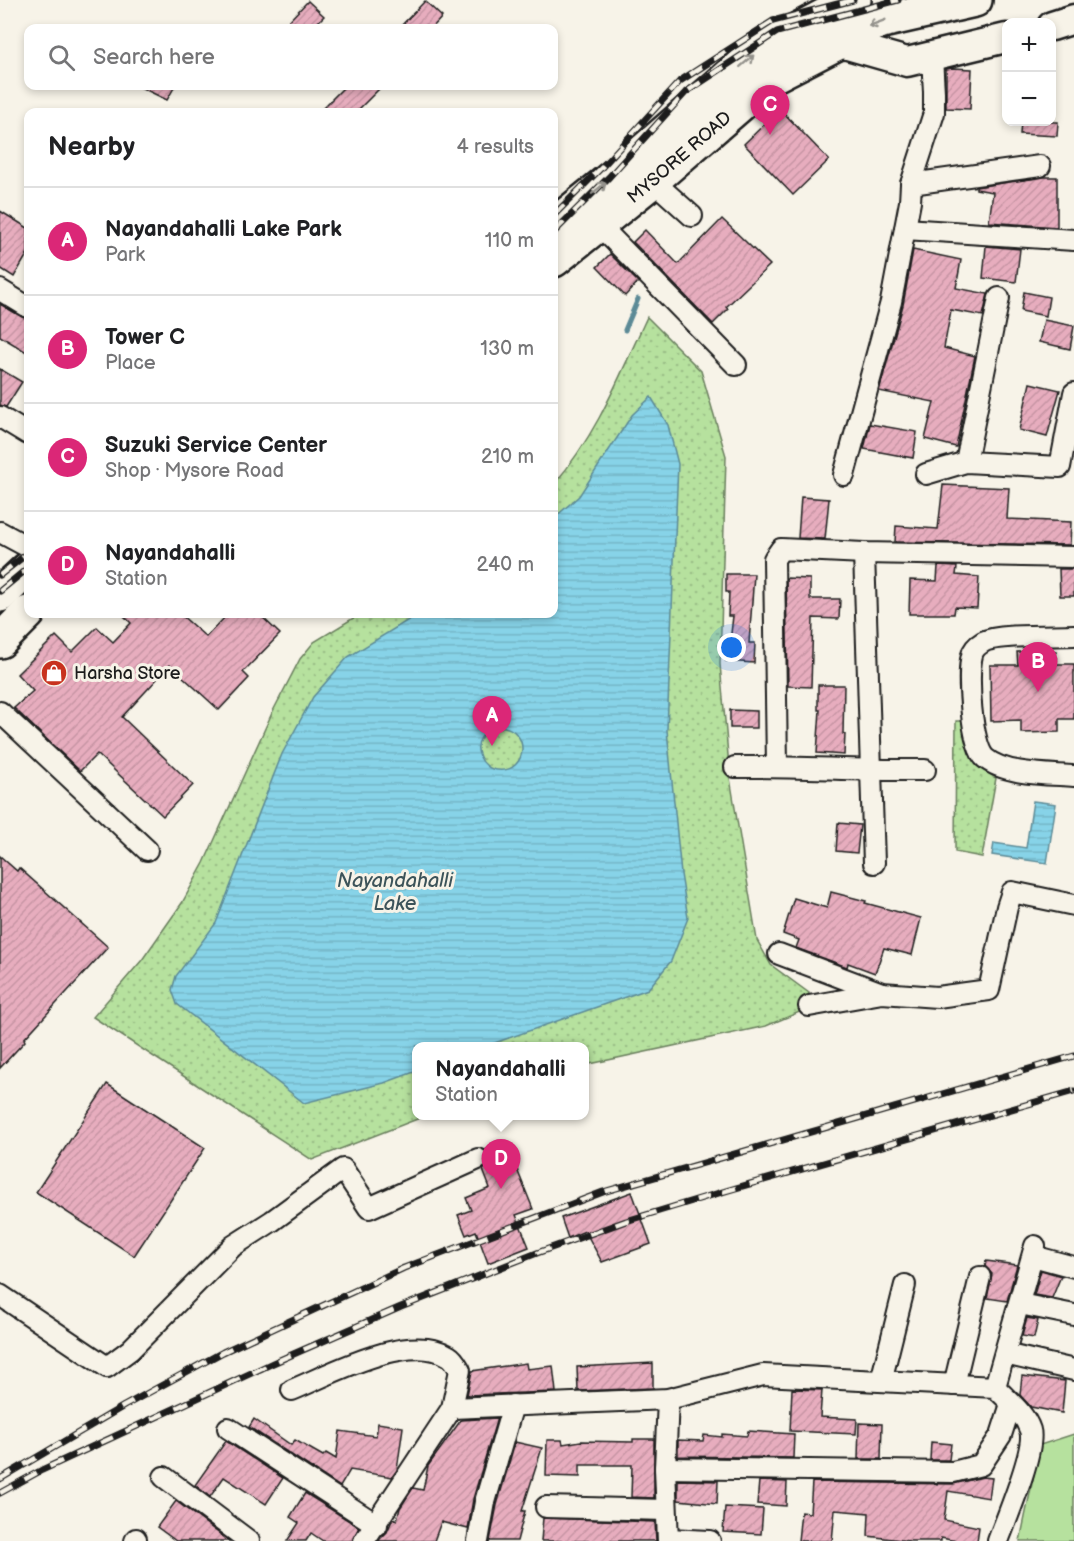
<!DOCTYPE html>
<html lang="en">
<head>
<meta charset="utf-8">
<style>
	body { margin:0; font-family:"Balsamiq Sans",sans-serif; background:#f2f2f2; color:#202124 }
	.controls { position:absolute; right:18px; top:18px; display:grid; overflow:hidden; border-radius:12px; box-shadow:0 3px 9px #0003 }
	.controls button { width:54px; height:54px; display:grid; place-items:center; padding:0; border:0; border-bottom:2px solid #e0e0e0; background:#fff; color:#202124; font:30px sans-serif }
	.you { position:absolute; left:732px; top:648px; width:21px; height:21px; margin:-15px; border:4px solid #fff; border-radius:50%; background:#1a73e8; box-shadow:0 0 0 9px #1a73e833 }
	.badge { display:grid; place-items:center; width:39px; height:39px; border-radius:50%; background:#db2777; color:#fff; font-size:20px; font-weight:700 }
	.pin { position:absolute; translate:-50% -50px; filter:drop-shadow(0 2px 3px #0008) }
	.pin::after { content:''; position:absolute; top:32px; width:21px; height:18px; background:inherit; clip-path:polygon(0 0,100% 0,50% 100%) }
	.popup { position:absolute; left:412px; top:1042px; width:177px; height:78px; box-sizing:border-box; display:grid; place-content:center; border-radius:12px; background:#fff; filter:drop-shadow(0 2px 4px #0005); font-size:20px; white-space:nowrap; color:#757577 }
	.popup b { font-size:22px; color:#202124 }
	.popup::after { content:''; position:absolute; left:50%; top:100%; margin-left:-12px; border:12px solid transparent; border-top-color:#fff }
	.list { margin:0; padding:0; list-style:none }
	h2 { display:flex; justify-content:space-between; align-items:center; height:78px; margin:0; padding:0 24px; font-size:26px }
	h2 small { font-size:20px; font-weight:400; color:#757577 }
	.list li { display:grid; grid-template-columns:39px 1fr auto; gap:18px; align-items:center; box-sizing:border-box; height:108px; padding:0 24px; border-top:2px solid #e0e0e0 }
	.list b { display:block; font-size:22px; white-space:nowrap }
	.list p { margin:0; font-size:20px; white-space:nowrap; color:#757577 }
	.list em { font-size:20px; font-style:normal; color:#757577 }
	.icon { flex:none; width:33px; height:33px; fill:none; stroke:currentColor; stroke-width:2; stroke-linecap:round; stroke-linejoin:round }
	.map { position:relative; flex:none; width:1074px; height:1541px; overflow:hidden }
	.search { position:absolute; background:#fff; box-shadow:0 3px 9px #0003; left:24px; top:24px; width:534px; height:66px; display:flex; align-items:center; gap:15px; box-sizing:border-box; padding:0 21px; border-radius:12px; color:#757577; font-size:22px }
	.panel { position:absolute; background:#fff; box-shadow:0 3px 9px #0003; left:24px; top:108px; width:534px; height:510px; border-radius:12px }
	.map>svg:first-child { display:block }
	.green { fill:#b6e19e; stroke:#697e5d; stroke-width:1.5 }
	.park { fill:url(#park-dots); stroke:#697e5d; stroke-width:1.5 }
	.water { fill:url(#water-rules); stroke:#5c8a96; stroke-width:1.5; fill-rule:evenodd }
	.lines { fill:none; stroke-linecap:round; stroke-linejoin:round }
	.stream { stroke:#5c8a96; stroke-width:5 }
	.building { fill:url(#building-hatch); stroke:#1c1c1c; stroke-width:1.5 }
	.street-casing { stroke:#1c1c1c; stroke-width:24 }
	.secondary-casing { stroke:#1c1c1c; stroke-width:33 }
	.highway-casing { stroke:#1c1c1c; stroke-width:38 }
	.street { stroke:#f7f3e8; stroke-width:20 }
	.secondary { stroke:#f7f3e8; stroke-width:28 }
	.highway { stroke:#f7f3e8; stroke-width:33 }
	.rail-casing { stroke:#1c1c1c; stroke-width:7 }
	.rail { stroke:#f7f3e8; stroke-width:4.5; stroke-dasharray:14; stroke-linecap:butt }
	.oneway { stroke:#94928c }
	.labels { text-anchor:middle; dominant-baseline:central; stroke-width:6; stroke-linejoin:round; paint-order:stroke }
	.street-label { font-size:18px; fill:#1c1c1c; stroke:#f7f3e8 }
	.poi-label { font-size:18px; fill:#1c1c1c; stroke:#f7f3e8; text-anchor:start }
	.water-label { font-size:20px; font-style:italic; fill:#3c5359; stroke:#f7f3e8 }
</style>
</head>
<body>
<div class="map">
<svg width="1074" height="1541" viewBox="0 0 1074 1541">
	<defs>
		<pattern id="park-dots" width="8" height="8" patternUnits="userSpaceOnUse" patternTransform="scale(1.5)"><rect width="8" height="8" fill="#b6e19e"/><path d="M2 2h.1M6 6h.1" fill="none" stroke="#9cc088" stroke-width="1.8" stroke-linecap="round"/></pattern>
		<pattern id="water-rules" width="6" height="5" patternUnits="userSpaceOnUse" patternTransform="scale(1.5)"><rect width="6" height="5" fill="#87d3e8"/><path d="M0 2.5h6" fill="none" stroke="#74b5c6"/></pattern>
		<pattern id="building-hatch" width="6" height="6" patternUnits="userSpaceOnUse" patternTransform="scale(1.5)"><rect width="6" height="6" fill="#e7adbe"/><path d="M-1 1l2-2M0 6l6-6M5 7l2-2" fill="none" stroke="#c694a3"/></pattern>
	</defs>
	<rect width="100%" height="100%" fill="#f7f3e8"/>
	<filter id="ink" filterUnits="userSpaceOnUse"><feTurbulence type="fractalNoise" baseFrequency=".0167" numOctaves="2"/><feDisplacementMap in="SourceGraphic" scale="12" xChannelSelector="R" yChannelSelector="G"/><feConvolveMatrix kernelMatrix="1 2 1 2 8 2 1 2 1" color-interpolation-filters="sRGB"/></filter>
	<g filter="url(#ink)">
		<path class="green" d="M1074 1434V1541H1020L1040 1445Z"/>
		<g class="park">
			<path d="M647 317 701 371 726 456 720 664 730 778 757 940 771 965 809 993 802 1011 766 1026 585 1065V1046H417V1116H425L312 1160 93 1017 142 960 182 903 204 863 272 713 300 659 314 642 360 614H554V484C597 435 620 375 647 317Z"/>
			<path d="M956 721H964L977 766 996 778 982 857 955 852Z"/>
		</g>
		<g class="water">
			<path d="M651 397 668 425 678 464 667 730 681 874 688 918 671 961 648 989 486 1046H417V1071L384 1083 304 1103 177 1004 172 990 176 976 216 923 282 754 313 697 348 657 418 614H554V518L579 496 632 415ZM498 726C532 728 528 773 498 770 490 770 483 764 480 757 473 742 484 730 498 726Z"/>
			<path d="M1033 801 1056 804 1047 863 992 855 994 843 1026 848Z"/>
		</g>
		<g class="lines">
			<path class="stream" d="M625 330 638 299"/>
		</g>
		<g class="building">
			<path d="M308 1 324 16 312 28H282Z"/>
			<path d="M425 1 442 17 432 28H399Z"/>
			<path d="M953 68 972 69 970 109 946 108V69Z"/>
			<path d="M138 86H175L167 100Z"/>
			<path d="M345 86H382L356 112H319Z"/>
			<path d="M780 109 829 160 793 195 744 144Z"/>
			<path d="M1021 122H1058L1057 136 1020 134Z"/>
			<path d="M1044 177H1057V227L989 222 993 192 976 189V187Z"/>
			<path d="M0 211 28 228V253L14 277 0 268Z"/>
			<path d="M722 219 770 265 726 307 728 309 713 324 633 242 645 230 678 264Z"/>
			<path d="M986 246 1020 249 1016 282 983 278Z"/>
			<path d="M913 250 961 260 956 288 988 294 983 316 951 310 944 348 975 356 956 447 925 439 934 402 879 391 903 305Z"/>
			<path d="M610 254 638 282 625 296 597 267Z"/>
			<path d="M1024 292 1049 297 1046 316 1021 311Z"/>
			<path d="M0 304 22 317 28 319V353L0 336Z"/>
			<path d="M1044 320 1074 326 1070 349 1039 342Z"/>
			<path d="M0 369 22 382 6 407 0 405Z"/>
			<path d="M1030 383 1060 390 1047 437 1019 430Z"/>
			<path d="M870 424 917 432 913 458 864 449Z"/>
			<path d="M943 485 1009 488 1007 519 1071 522 1070 545 895 542 896 526 938 529Z"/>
			<path d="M801 497 829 499 825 539 798 538Z"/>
			<path d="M938 566 957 567 956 575 979 577 977 608 955 607 954 614H909L910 580 937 581Z"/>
			<path d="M1059 569H1074V596H1060Z"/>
			<path d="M726 574H754L749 643H755L754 663 726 661 728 641 730 642 733 616H728L729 592H726Z"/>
			<path d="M786 578 810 579V599H840L839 619 813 618 811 687 788 686Z"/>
			<path d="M122 614H180L206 637 228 614H259L280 634 243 672 249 678 219 710 170 665 122 717 193 785 163 816 97 754 80 771 14 708 33 691 17 674 56 636 72 652 97 627 113 642 131 623Z"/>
			<path d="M1056 651V664H1074V719H1059V732L1021 733V720L991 721 990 665H1018L1017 652Z"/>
			<path d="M818 685H844L843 734H845L844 755 817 753 820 710H818Z"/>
			<path d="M730 710 757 711V728H730Z"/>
			<path d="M838 823 860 825 857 853 836 851Z"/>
			<path d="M0 856 17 871 19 868 108 947 24 1039 25 1041 0 1068Z"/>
			<path d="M831 892 866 901 865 903 921 918 912 955 884 948 875 973 848 963 847 967 796 948 799 940 783 934 794 898 827 908Z"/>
			<path d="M107 1084 205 1148 134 1256 36 1192Z"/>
			<path d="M506 1142 533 1209 516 1215 529 1247 488 1263 476 1231 466 1235 458 1215 471 1210 466 1198 490 1188 483 1170 487 1166 490 1161 489 1155 485 1150Z"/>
			<path d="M632 1192 651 1244 602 1262 585 1231 568 1238 561 1218Z"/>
			<path d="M986 1261 1017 1265 1007 1301 987 1298 992 1274 985 1266Z"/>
			<path d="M1041 1270 1061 1276 1052 1298 1034 1295Z"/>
			<path d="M1027 1318 1038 1320 1034 1338 1022 1336Z"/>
			<path d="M526 1363 527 1369 553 1366 556 1392 467 1395 472 1371Z"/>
			<path d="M653 1363V1388L578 1391 577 1367Z"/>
			<path d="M1022 1376 1065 1381 1062 1413 1031 1407 1020 1395Z"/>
			<path d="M792 1389 822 1390 820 1417 857 1419 856 1434 790 1431Z"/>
			<path d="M497 1418 473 1499 468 1529 441 1522 434 1541H378L387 1532 393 1518 397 1520 400 1508 413 1488 423 1490 428 1466 461 1420Z"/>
			<path d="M254 1419 291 1445 295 1440 323 1456 326 1453 336 1459 340 1431 376 1436 378 1423 403 1427 397 1470 392 1477 350 1470 340 1487 249 1427Z"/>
			<path d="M859 1423 882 1424 881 1459H858Z"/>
			<path d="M748 1431 794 1434 793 1458 678 1456V1440L703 1441 704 1435 722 1437V1434L747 1436Z"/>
			<path d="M633 1439H654V1498L631 1497 632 1465H580V1477L546 1476 547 1440H562L563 1444 581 1441 633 1442Z"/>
			<path d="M226 1441 283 1478 266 1504 224 1477 210 1497 195 1485Z"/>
			<path d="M515 1442 542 1448 522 1511H525L517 1541H490L497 1505Z"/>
			<path d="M931 1442 951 1444 949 1460H930Z"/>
			<path d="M983 1477 992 1478 989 1498 948 1491 944 1520 979 1527 977 1541H956L941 1538V1541H909L868 1536 869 1513 835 1510 832 1541H798L801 1512 810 1513 812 1482 953 1484Z"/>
			<path d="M678 1480 718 1481 717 1504 678 1500Z"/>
			<path d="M759 1481 787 1482 786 1506 757 1504Z"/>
			<path d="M305 1493 359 1527 352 1541H323L311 1533 306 1541H287L299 1523 290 1517Z"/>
			<path d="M176 1501 229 1541H176L157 1527Z"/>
			<path d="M725 1507 763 1509 761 1534 723 1532Z"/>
			<path d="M543 1518 655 1522 656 1541H541Z"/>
		</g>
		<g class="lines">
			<defs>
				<g id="street">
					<path d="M653 181 692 216"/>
					<path d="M911 184 1040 166"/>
					<path d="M598 224 736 365"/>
					<path d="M905 229 1074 240"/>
					<path d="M0 290 28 307"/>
					<path d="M0 417 28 434"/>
					<path d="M966 462 999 298"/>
					<path d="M926 474 966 462 1060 467 1074 393"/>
					<path d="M844 475 891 302 910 202 911 184 934 113V92L932 57"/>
					<path d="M0 532 28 547"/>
					<path d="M864 553 874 863"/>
					<path d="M1074 635C1055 636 997 634 983 642 978 645 973 649 972 655 967 674 971 745 985 758 1004 775 1049 774 1074 776"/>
					<path d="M0 712 147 850"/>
					<path d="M777 766 774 559 781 549 864 553 1074 557"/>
					<path d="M735 767C798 766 861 771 925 770"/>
					<path d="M779 954 882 993"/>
					<path d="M809 1006 882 993 937 997 989 990 1007 907 1012 892 1074 905"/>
					<path d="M1033 1256 1074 1267"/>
					<path d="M0 1295 107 1367 130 1350 233 1246 272 1221 343 1169 369 1208 478 1159"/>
					<path d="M1020 1304 1074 1315"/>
					<path d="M1005 1354 1074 1370"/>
					<path d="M881 1381 905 1285"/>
					<path d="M954 1385 980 1277"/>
					<path d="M995 1387 1035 1246"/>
					<path d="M292 1390C331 1374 408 1331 449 1356 454 1359 457 1365 460 1370L452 1408"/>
					<path d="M228 1428 377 1525"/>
					<path d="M665 1468 953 1472 981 1465 1001 1435 1011 1404"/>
					<path d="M164 1477 249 1541"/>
					<path d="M546 1507 666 1510"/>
					<path d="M668 1539 710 1541"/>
					<path d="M135 1541 136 1539"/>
					<path d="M364 1541 452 1408 668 1399 763 1375 995 1387C1008 1401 1024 1412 1030 1430 1036 1449 1006 1520 998 1541"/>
					<path d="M478 1541 485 1502 513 1405"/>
					<path d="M668 1541 665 1468 668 1399"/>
				</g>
				<g id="secondary">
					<path d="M1052 26 1074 19"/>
					<path d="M837 42 907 62 1006 38"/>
				</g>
				<g id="highway">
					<path d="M554 225 629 164 758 51 854 0"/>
					<path id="s1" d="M554 260 645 187 773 76 878 22 975 0"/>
					<path d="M0 595 28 569"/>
					<path d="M0 641 28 613"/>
				</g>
			</defs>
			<use href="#street" class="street-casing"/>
			<use href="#secondary" class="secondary-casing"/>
			<use href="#highway" class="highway-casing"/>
			<use href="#street" class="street"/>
			<use href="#secondary" class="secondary"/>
			<use href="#highway" class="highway"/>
			<defs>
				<g id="rail">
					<path d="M554 215 602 167 680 81 773 21 853 0"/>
					<path d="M554 232 609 177 686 92 777 32 898 0"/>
					<path d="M0 575 28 553"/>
					<path d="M0 591 28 568"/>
					<path d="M0 1479 124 1406 223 1352 404 1268 603 1192 1074 1056"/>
					<path d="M0 1493 42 1470 273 1363 401 1307 537 1253 626 1221 729 1190 1074 1091"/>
				</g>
			</defs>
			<use href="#rail" class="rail-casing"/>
			<use href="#rail" class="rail"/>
		</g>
		<defs><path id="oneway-shaft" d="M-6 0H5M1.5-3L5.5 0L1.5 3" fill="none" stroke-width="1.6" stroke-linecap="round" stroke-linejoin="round" transform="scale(1.5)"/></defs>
		<g class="oneway">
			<use href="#oneway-shaft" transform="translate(877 23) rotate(159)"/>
			<use href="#oneway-shaft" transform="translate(747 61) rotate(-41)"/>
			<use href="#oneway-shaft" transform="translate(599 188) rotate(-39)"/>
		</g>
	</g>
	<defs>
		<symbol id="shop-disc" viewBox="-11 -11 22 22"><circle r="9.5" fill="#c8321e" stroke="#f7f3e8"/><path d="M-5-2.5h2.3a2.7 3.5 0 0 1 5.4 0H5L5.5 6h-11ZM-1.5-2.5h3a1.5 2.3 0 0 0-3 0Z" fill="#fff"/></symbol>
	</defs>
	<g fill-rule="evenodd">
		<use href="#shop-disc" x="39" y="658" width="30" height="30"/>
	</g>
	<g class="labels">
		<g class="street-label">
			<text stroke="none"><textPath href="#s1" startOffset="162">MYSORE ROAD</textPath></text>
		</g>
		<g class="poi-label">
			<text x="74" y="673">Harsha Store</text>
		</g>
		<g class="water-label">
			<text x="395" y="881">Nayandahalli<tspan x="395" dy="23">Lake</tspan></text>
		</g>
	</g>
</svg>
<div class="controls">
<button>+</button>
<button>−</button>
</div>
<div class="you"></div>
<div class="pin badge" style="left:492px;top:746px">A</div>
<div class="pin badge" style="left:1038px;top:692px">B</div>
<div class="pin badge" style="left:770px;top:135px">C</div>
<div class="pin badge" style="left:501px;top:1189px">D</div>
<div class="popup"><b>Nayandahalli</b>Station</div>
<div class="search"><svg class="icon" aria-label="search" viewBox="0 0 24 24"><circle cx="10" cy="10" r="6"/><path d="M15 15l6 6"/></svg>Search here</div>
<section class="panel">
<h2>Nearby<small>4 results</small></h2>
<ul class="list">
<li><span class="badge">A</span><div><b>Nayandahalli Lake Park</b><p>Park</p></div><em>110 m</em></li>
<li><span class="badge">B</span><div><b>Tower C</b><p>Place</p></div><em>130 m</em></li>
<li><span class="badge">C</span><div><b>Suzuki Service Center</b><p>Shop · Mysore Road</p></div><em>210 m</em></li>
<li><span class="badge">D</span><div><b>Nayandahalli</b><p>Station</p></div><em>240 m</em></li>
</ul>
</section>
</div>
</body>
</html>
